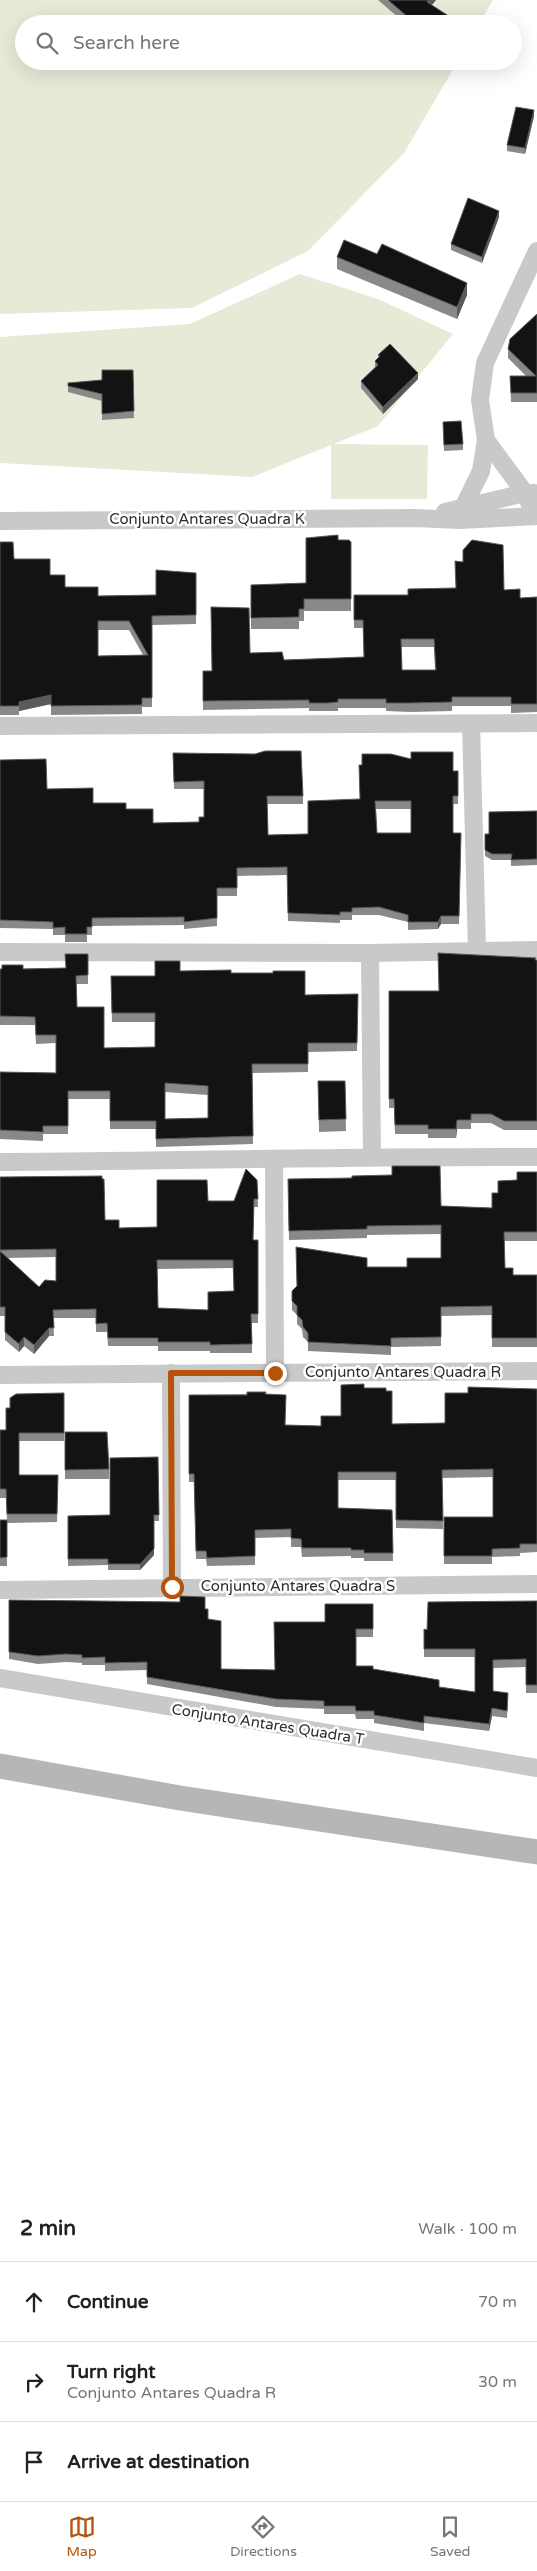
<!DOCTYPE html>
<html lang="en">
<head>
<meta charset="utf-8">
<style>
	body { margin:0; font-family:"Varela Round",sans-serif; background:#f2f2f2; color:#222 }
	.stop { position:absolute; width:15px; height:15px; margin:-11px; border:4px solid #b45309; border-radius:50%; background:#fff }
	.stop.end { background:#b45309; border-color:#fff; box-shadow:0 1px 5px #0008 }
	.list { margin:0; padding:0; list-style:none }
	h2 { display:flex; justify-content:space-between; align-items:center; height:65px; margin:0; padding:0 20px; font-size:21px }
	h2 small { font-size:16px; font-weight:400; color:#767676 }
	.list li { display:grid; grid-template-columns:32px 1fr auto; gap:15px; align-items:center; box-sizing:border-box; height:80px; padding:0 20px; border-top:1px solid #e0e0e0 }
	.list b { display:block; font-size:19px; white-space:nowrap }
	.list p { margin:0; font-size:16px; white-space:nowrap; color:#767676 }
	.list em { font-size:16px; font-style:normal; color:#767676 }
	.icon { flex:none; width:28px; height:28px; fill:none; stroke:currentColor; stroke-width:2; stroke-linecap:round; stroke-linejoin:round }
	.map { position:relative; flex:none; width:537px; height:2196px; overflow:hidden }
	.search { position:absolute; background:#fff; box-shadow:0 5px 20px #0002; left:15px; right:15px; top:15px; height:55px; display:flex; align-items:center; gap:12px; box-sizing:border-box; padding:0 18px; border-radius:28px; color:#767676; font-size:19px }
	.sheet { height:305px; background:#fff }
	nav { display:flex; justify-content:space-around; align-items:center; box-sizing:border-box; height:70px; border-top:1px solid #e0e0e0; background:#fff; font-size:14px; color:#767676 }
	nav a { display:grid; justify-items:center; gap:2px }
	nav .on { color:#b45309 }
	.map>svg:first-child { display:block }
	.green { fill:#e8ead8 }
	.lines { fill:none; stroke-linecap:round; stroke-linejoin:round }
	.street { stroke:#c9c9c9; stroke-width:18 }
	.secondary { stroke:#b6b6b6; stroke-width:25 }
	.wall { fill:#898989; fill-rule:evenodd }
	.shaded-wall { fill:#5a5a5a }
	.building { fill:#131313; stroke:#5a5a5a; fill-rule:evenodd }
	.route { stroke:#b45309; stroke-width:6 }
	.labels { text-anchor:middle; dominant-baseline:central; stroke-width:5; stroke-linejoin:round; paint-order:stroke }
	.street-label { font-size:15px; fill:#2c2c2c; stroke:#fff }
</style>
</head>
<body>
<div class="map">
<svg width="537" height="2196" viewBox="0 0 537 2196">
	<rect width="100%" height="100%" fill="#fff"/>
	<g class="green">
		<path d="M0 0H493L479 24H24V61H458L404 153 308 251 192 308 0 314Z"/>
		<path d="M300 274 378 299 453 334 378 426 334 444 428 445 427 499H331V445L252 477 0 463V337L190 324Z"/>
	</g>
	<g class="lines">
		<g class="street">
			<path d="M445 512 525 493H534"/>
			<path d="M460 514 481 471 486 440"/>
			<path d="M535 516 525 493 486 440 480 400 485 363 537 251"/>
			<path d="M0 521 415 518 459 520 537 516"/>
			<path d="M471 724 477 950"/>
			<path d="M0 726 537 723"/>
			<path d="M0 952 370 953 537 950"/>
			<path d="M370 953 372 1156"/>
			<path d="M274 1160 275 1373"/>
			<path d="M0 1162C179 1161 358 1156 537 1157"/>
			<path d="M171 1373 172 1587"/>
			<path d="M0 1375 537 1371"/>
			<path d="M0 1590 537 1584"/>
			<path d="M0 1678 537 1768"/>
		</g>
		<path class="secondary" d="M0 1766 180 1798 537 1852"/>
	</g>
	<g class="wall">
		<path d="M378 0H436L431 5 461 24H406Z"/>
		<path d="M439 61H457L452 69Z"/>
		<path d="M534 116 525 154 507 151V145Z"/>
		<path d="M499 217 482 263 451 250V244Z"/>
		<path d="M377 254 467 295 457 319 337 269V257Z"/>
		<path d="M537 314V402H511L510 376H526L508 358V349Z"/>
		<path d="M378 355 418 379 383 414 361 388V381L375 367V361L378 358Z"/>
		<path d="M133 370 134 418 102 420V401L68 392V383L102 380Z"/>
		<path d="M443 422 463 444V450L444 451Z"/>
		<path d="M338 540 351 542V611H304V621H299V629H251V585L306 583Z"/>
		<path d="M0 542 14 559 50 575 65 587 98 596 156 595 196 573V624L152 625V707H142V714L51 715V704L19 711V715H0ZM98 630H129L143 655 98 656Z"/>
		<path d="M504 590 520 598 537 597V712L511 713V706H452V711L410 712 386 711V708H338V711H309V708L203 710V671H212L250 653 284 660 364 657 363 628H354V595H408ZM401 647H434L435 670H402Z"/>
		<path d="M173 753 303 796V804H267L268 835 308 834 360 799 453 771H458V804H453V833H461L459 924H441L438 929 408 930V922L379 915H352V920H340V923L288 921 287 875 237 876V896H217V926L184 929V925L92 926V935H87V942H65V935H53V929L0 928V760L47 789 93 803 126 809 153 823 199 822 204 817V789H174ZM376 809H411V833H377Z"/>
		<path d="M537 811V865L511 866V860H492L485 856V834H489Z"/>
		<path d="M88 954V984H76L77 1007 104 1048 155 1047V1022H112L111 976H155L180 971 231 973 305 995 358 994 357 1051 308 1052V1072L252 1073 253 1144 156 1147V1129H110V1099H68V1134H43V1141L0 1139V1072L56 1073V1043L36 1044 35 1025H0V969L65 968ZM165 1092 208 1095V1118L165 1119Z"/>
		<path d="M535 960H537V1130H504L491 1123H471V1129H457L456 1138H428V1134H395L394 1108H389V991H439Z"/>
		<path d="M318 1081H345L346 1131 319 1132Z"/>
		<path d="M537 1172V1241H504L505 1268 513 1275H537V1347H492V1315L441 1316V1346L391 1347V1355L308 1351V1342L303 1337 302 1329 297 1324V1315L292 1310V1291L367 1267H407L441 1258V1234L367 1235V1238L289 1240 288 1179 441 1206 492 1208 498 1193 517 1180Z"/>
		<path d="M0 1177 105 1220 119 1228 157 1227 208 1201H234L257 1180 258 1207H254L253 1240H258V1323H252V1353H210V1351H158V1346H108L107 1332H96V1318H53L54 1336H49L34 1354 24 1346 19 1352 5 1340V1316H0ZM56 1257V1281L39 1287 8 1258ZM233 1268 234 1291 208 1310 158 1308 157 1269Z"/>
		<path d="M364 1388 386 1391 392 1424 445 1423 468 1393 537 1389V1552L520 1553V1556L492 1557V1564H444V1517H493V1477L442 1478 443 1529 396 1528V1480H338V1508L392 1510 393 1561H364V1558H351V1556L302 1557 301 1547H291V1537L255 1538V1565L207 1566 206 1559H196L194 1482H189V1395L265 1394 285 1425 321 1426 341 1416Z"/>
		<path d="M64 1393V1441H19V1475H58L57 1522 7 1523V1566H0V1520H7L6 1498H0V1430H6L10 1408Z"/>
		<path d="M65 1432 109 1469V1479H65Z"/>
		<path d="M158 1457 159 1521H154V1555L140 1570H108V1565L68 1566V1516L110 1515Z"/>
		<path d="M9 1600 205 1609 208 1619 221 1669 275 1670 325 1622 373 1604V1637H356V1666L373 1669 439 1687 475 1692V1657H424V1629L427 1630 537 1601V1693H526V1667L493 1668V1691L508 1701 507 1718 492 1716 489 1731 424 1723V1731L374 1723V1719H356L355 1714H324V1709L276 1707 147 1684V1670L105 1671V1665H82V1663L66 1662 38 1664 9 1659Z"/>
	</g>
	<g class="shaded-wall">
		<path d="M429 0H436L427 11V2Z"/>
		<path d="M452 61H457L452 69Z"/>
		<path d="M534 110V116L525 154V148Z"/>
		<path d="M499 211V217L482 263V257Z"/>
		<path d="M467 283V295L457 319V307Z"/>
		<path d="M418 373V379L383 414V407Z"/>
		<path d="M51 695V704L19 711V702Z"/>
		<path d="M441 916V924L438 929V922Z"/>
		<path d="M457 1120V1129L456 1138V1129Z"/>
		<path d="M49 1328V1336L34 1354V1345Z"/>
		<path d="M24 1337V1346L19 1352V1344Z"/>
		<path d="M154 1515V1555L140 1570V1564Z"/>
		<path d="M492 1708V1716L489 1731V1724Z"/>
	</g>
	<g class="building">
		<path d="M388 0H429L427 2 461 24H416Z"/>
		<path d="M516 107 534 110 525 148 507 145Z"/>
		<path d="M468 198 499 211 482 257 451 244Z"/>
		<path d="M344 240 377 254 382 244 467 283 457 307 337 257Z"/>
		<path d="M537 314V393H511L510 376H536L508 349 510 339Z"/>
		<path d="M390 344 418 373 383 407 361 381 378 365 375 361 380 356 378 355Z"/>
		<path d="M102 370H133L134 411 102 414V394L68 386V383L102 380Z"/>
		<path d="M461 421 463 444 444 445 443 422Z"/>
		<path d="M338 535V540H349L351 542V599H304V609H299V617L251 618V585L306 583V538Z"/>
		<path d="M472 540 503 545 504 590 520 589V598L537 597V704H511V697H452V702L410 703H386V699H338V702L328 703H309V700L203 701V671H212L211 607 249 608 250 653 282 652 284 660 364 657 363 620H354V595H408V589L456 588 455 561 463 562V550ZM401 639H434L436 670H402Z"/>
		<path d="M0 542H13L14 559H50V575H65V587H98V596L156 595V570L196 573V615L152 616V698H142V705L51 706V695L19 702V706H0ZM98 621H129L148 655 98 656Z"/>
		<path d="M265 751H301L303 796H267L268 835 308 834V801L360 799 359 765H362V754H391L411 759V752H453V771H458V796H453V833H461L459 916H441L438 922H408V915L379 907 352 908V912H340V915L288 913 287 867 237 868V888H217V918L184 922V917L92 918V927H87V934H65V927L53 928V922L0 920V760L46 759 47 789 93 788V803H126V809H153V823L199 822V817H204V781L174 782 173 753 255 754ZM375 801H411V833H377Z"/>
		<path d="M537 811V859L511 860 512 854H492L485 850V834H489V812Z"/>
		<path d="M438 953 536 958 535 960H537V1121H504L491 1114H471V1120H457L456 1129H428V1125H395L394 1099H389V991H439Z"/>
		<path d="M65 954H88V975L76 976 77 1007H104V1048L155 1047V1013H112L111 976H155V961H180V971L231 970V973H273V971H305V995L358 994 357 1043H308V1064H252L253 1136 156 1139V1121H110V1091H68V1126H43V1132L0 1130V1072L56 1073V1035H36L35 1017 0 1016V969H2V965H23V969L66 968ZM165 1083 208 1086V1118L165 1119Z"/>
		<path d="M318 1081H345L346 1119 319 1120Z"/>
		<path d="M392 1166H440L441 1206 492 1208V1193H498V1181L517 1180V1172H537V1232H504L505 1268H513V1275H537V1338H492V1306L441 1307V1337L391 1338V1346L308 1342V1333L303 1327 302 1320 297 1315V1306L292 1301V1291L297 1286 296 1247 367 1258V1267H407V1258H441V1225L367 1226V1229L289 1231 288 1179 352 1178V1176L392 1175Z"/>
		<path d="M246 1169 257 1180 258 1199H254L253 1240H258V1314H251L252 1344 210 1345V1342H158V1338H108L107 1323 96 1324V1309L53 1310 54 1328H49L34 1345 24 1337 19 1344 5 1332V1307H0V1251L39 1287 45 1280 56 1281V1249L0 1250V1177L102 1176V1179H104L105 1220H119V1228L157 1227V1180H207L208 1201H234ZM157 1260H233L234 1291 208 1292V1310L158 1308Z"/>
		<path d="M364 1384V1388H386V1391H392V1424L445 1423V1393H468V1387L537 1389V1544H520V1548L492 1549V1556H444V1517H493V1469L442 1470 443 1521 396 1520V1472H338V1508L392 1510 393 1553H364V1550H351V1548H302L301 1539 291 1538V1529L255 1530V1556L207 1558 206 1551H196L194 1474H189V1395H247V1392H266L265 1394 286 1395 285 1425 321 1426V1416H341V1385Z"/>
		<path d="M64 1393V1433H19V1475H58L57 1514H7L6 1489H0V1430H6V1408H10V1398L16 1394Z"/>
		<path d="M65 1432H107L109 1469 65 1470Z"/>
		<path d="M158 1457 159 1515H154V1549L140 1564H108V1559H68V1516L110 1515V1458Z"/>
		<path d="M0 1520H7V1557L0 1558Z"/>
		<path d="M180 1596 205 1597V1609H208V1619L221 1621V1669L275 1670 274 1622H325V1604H373V1629H356V1666H373V1669L439 1680V1687L475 1692V1649H424V1629L427 1630 428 1602 537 1601V1685H526V1659L493 1660V1691L508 1693 507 1711 492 1708 489 1724 424 1716V1723L374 1715V1711H356L355 1706H324V1701L276 1699 147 1677V1662L105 1663V1657L82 1658V1655L66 1654 38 1656 9 1652V1600L180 1602Z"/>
	</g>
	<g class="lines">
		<path class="route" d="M172 1587 171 1373H275"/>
	</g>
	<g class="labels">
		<g class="street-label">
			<text x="207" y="519">Conjunto Antares Quadra K</text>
			<text x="403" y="1372">Conjunto Antares Quadra R</text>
			<text x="298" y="1586">Conjunto Antares Quadra S</text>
			<text transform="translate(268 1724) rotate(9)">Conjunto Antares Quadra T</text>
		</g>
	</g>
</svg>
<div class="stop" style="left:172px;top:1587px"></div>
<div class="stop end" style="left:275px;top:1373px"></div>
<div class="search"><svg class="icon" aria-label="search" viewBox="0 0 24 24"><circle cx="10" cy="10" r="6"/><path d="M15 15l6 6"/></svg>Search here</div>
</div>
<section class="sheet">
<h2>2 min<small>Walk · 100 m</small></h2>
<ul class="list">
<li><svg class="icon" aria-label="ahead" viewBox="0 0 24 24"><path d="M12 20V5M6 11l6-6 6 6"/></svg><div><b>Continue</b></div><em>70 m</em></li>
<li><svg class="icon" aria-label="right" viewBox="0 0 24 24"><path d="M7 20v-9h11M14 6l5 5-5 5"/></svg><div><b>Turn right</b><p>Conjunto Antares Quadra R</p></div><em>30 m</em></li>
<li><svg class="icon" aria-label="arrive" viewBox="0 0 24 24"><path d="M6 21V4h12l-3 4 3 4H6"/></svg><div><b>Arrive at destination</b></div></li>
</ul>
</section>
<nav>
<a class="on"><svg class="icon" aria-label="map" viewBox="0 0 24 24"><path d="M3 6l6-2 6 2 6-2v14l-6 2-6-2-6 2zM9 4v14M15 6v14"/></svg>Map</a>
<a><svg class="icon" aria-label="directions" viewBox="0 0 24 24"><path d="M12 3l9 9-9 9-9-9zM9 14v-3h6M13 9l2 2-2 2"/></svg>Directions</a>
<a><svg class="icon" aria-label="saved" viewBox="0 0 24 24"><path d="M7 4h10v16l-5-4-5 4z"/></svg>Saved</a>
</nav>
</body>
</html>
